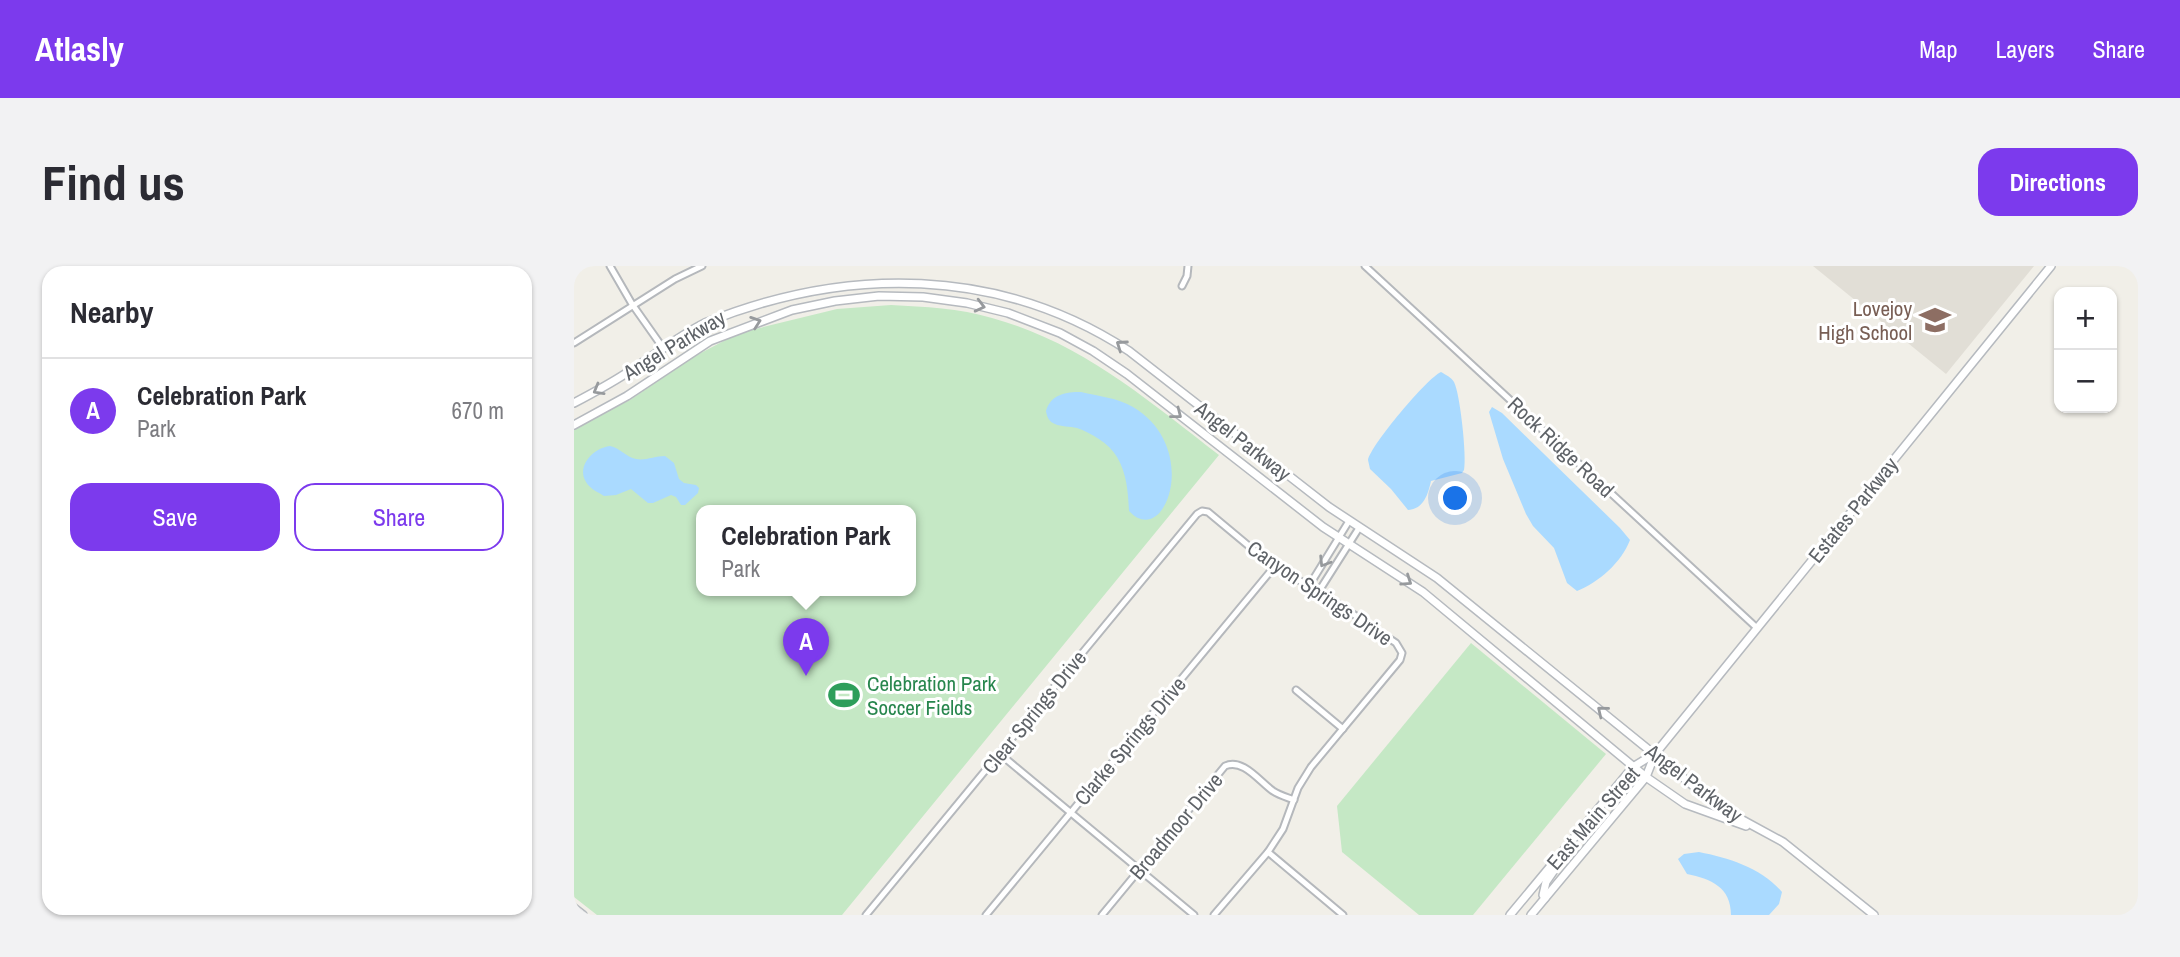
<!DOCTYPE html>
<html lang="en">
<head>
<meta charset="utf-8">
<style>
	body { margin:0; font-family:"Archivo Narrow",sans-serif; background:#f2f2f3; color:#2b2b33 }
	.controls { position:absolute; right:21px; top:21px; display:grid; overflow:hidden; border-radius:14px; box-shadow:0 2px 5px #0004 }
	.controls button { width:63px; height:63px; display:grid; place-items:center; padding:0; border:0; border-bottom:2px solid #e1e1e2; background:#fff; color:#2b2b33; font:35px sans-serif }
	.you { position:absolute; left:882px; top:233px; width:24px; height:24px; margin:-18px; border:5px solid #fff; border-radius:50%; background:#1a73e8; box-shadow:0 0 0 10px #1a73e833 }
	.badge { display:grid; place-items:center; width:46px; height:46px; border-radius:50%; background:#7c3aed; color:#fff; font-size:23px; font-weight:700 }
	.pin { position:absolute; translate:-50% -58px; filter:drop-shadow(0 2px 4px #0008) }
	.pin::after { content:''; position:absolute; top:37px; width:24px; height:21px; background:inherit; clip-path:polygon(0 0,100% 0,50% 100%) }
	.popup { position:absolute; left:122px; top:239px; width:220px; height:91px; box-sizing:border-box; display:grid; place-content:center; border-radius:14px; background:#fff; filter:drop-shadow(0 2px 5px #0005); font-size:23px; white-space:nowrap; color:#7c7c81 }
	.popup b { font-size:26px; color:#2b2b33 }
	.popup::after { content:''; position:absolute; left:50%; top:100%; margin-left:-14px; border:14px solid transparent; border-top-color:#fff }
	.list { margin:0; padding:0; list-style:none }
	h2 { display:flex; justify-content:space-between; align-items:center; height:91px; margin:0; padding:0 28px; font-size:30px }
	h2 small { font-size:23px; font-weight:400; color:#7c7c81 }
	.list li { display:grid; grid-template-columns:46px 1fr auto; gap:21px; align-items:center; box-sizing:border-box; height:105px; padding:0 28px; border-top:2px solid #e1e1e2 }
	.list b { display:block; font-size:26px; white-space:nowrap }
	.list p { margin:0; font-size:23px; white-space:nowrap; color:#7c7c81 }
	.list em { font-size:23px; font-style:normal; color:#7c7c81 }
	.actions { display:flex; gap:14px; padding:21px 28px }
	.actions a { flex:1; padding:16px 0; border:2px solid #7c3aed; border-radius:21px; text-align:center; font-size:24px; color:#7c3aed }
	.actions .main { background:#7c3aed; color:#fff }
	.map { position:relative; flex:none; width:1564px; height:649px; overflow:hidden; border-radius:21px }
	header { display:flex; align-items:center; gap:42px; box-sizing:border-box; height:98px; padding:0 35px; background:#7c3aed; color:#fff }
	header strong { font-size:33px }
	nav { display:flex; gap:38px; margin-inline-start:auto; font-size:24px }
	.intro { display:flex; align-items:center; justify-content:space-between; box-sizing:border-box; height:168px; padding:0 42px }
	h1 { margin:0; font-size:49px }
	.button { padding:18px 32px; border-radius:21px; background:#7c3aed; color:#fff; font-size:24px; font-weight:700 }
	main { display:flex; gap:42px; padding:0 42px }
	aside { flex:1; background:#fff; border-radius:21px; box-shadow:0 2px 5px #0004 }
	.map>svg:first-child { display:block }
	.education { fill:#e1ded6 }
	.green { fill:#c5e8c5; fill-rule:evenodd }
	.water { fill:#aadaff }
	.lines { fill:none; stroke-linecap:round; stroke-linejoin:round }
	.street-casing { stroke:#b5b8bc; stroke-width:9 }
	.secondary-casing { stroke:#b6babf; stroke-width:10 }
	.street { stroke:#fff; stroke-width:5 }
	.secondary { stroke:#fff; stroke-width:7 }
	.oneway { stroke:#979a9d }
	.labels { text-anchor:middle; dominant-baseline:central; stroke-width:6; stroke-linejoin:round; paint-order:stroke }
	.education-label { font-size:21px; fill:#785e54; stroke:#fff; text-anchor:end }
	.street-label { font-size:21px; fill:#5f6368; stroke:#fff }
	.leisure-label { font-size:21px; fill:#27864d; stroke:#fff; text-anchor:start }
</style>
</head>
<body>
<header>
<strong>Atlasly</strong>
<nav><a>Map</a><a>Layers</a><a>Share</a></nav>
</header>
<div class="intro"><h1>Find us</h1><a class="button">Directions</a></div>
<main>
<aside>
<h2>Nearby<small></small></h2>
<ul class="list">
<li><span class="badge">A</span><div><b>Celebration Park</b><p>Park</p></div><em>670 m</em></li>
</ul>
<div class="actions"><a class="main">Save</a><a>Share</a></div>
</aside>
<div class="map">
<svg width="1564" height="649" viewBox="0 0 1564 649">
	<rect width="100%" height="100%" fill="#f1efe8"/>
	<path class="education" d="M1239 0H1460L1372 108Z"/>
	<g class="green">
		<path d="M317 39C351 41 385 42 418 52 508 77 572 133 645 189L268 649H23L0 631V162L56 134 121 90 165 67 263 43ZM127 244H337V324H127Z"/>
		<path d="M897 377 1032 488 899 649H845L768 586 763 540Z"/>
	</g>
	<g class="water">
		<path d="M867 106C872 109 877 111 880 116 886 127 893 191 890 204L888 207 857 215C854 228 850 243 834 244L817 223 796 203 794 194C797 179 853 112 867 106Z"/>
		<path d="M507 126C524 130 544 132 559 141 628 182 591 284 555 245 554 226 553 208 543 191 535 177 517 167 503 162 496 160 487 161 481 158 475 156 473 151 472 145 477 128 492 126 507 126Z"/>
		<path d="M918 141 928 147 1046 262 1056 274C1047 297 1025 316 1003 325L993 317 980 282 959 260 952 248 929 193 915 146Z"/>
		<path d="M36 180C46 182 52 191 62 193 71 195 81 190 91 190L100 197 105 213 110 217 122 219 125 222 124 227 111 239H107L102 231 97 229 79 237H74L57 223 42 229 30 230C24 226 16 223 12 216 2 199 20 182 36 180Z"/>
		<path d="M1125 586C1155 592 1188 602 1208 626L1205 638 1195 649H1157C1157 621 1137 613 1113 608L1104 593 1110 588Z"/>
	</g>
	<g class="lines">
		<defs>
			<g id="street">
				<path d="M36 0 58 38 89 82"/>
				<path d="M791 0 1183 362"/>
				<path d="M608 20 613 10 614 0"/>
				<path d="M0 77 101 13 128 0"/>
				<path d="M735 320 775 255"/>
				<path d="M745 325 785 262"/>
				<path d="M722 424 769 463"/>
				<path d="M426 488 620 649"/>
				<path d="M694 586 769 649"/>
				<path d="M292 649 623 248 628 245 634 246 700 301 745 325 822 377 828 387 826 394 737 501 724 522 709 563 694 586 640 649"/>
				<path d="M412 649 700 301"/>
				<path d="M528 649 651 500C669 492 685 515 699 525 705 529 712 531 720 534"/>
			</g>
			<g id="secondary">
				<path d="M0 137C17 128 34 119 51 108 78 91 103 71 131 57 272 0 425 0 555 85L755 241 863 312 1133 531 1152 545 1209 576 1300 649"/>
				<path d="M0 159 53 130 136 75 218 44 261 35 305 30 349 31 393 37 434 47 486 67 519 85 553 108 749 261 849 326 1072 511 1111 538 1172 560"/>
				<path d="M971 632 969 629 972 616 990 590"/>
				<path d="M0 642 9 649"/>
				<path d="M936 649 1059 501 1080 488"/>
				<path d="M957 649 1072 511 1081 488 1477 0"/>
			</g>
		</defs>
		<use href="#street" class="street-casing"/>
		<use href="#secondary" class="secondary-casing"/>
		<use href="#street" class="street"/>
		<use href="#secondary" class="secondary"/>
	</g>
	<defs><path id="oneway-chevron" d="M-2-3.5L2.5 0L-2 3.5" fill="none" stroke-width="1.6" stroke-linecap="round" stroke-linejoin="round" transform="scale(1.75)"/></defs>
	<g class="oneway">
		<use href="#oneway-chevron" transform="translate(406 40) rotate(14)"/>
		<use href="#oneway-chevron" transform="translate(182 56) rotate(-19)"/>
		<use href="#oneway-chevron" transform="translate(547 79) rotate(-145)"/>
		<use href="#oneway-chevron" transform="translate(24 124) rotate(150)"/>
		<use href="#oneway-chevron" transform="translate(603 148) rotate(38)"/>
		<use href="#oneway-chevron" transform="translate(750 296) rotate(122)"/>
		<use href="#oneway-chevron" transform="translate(833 315) rotate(34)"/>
		<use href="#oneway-chevron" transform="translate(1028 445) rotate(-141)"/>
	</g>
	<defs>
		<symbol id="school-bare" viewBox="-9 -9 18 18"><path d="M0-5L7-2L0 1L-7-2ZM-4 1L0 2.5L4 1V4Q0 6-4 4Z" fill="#8d6e63" stroke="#fff" stroke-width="2.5" paint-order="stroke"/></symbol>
		<symbol id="stadium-bare" viewBox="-9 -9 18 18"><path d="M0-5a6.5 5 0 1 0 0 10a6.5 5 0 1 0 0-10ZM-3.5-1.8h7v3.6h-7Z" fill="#2e9e5b" stroke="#fff" stroke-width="2.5" paint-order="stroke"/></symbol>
	</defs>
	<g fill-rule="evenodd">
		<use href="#school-bare" x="1339" y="32" width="44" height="44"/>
		<use href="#stadium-bare" x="248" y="407" width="44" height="44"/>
	</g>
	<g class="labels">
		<g class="education-label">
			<text x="1338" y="42">Lovejoy<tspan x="1338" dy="24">High School</tspan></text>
		</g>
		<g class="street-label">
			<text transform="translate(100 79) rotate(-31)">Angel Parkway</text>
			<text transform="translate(669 175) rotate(38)">Angel Parkway</text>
			<text transform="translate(987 181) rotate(43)">Rock Ridge Road</text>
			<text transform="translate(1279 244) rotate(-51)">Estates Parkway</text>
			<text transform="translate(746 327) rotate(34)">Canyon Springs Drive</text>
			<text transform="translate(460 446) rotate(-51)">Clear Springs Drive</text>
			<text transform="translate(556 475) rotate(-50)">Clarke Springs Drive</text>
			<text transform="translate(1120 517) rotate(37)">Angel Parkway</text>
			<text transform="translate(1019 552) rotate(-49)">East Main Street</text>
			<text transform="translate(602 560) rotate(-50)">Broadmoor Drive</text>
		</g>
		<g class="leisure-label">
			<text x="293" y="417">Celebration Park<tspan x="293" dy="24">Soccer Fields</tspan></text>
		</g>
	</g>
</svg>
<div class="controls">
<button>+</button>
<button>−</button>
</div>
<div class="you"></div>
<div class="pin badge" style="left:232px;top:410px">A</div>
<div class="popup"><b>Celebration Park</b>Park</div>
</div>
</main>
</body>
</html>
